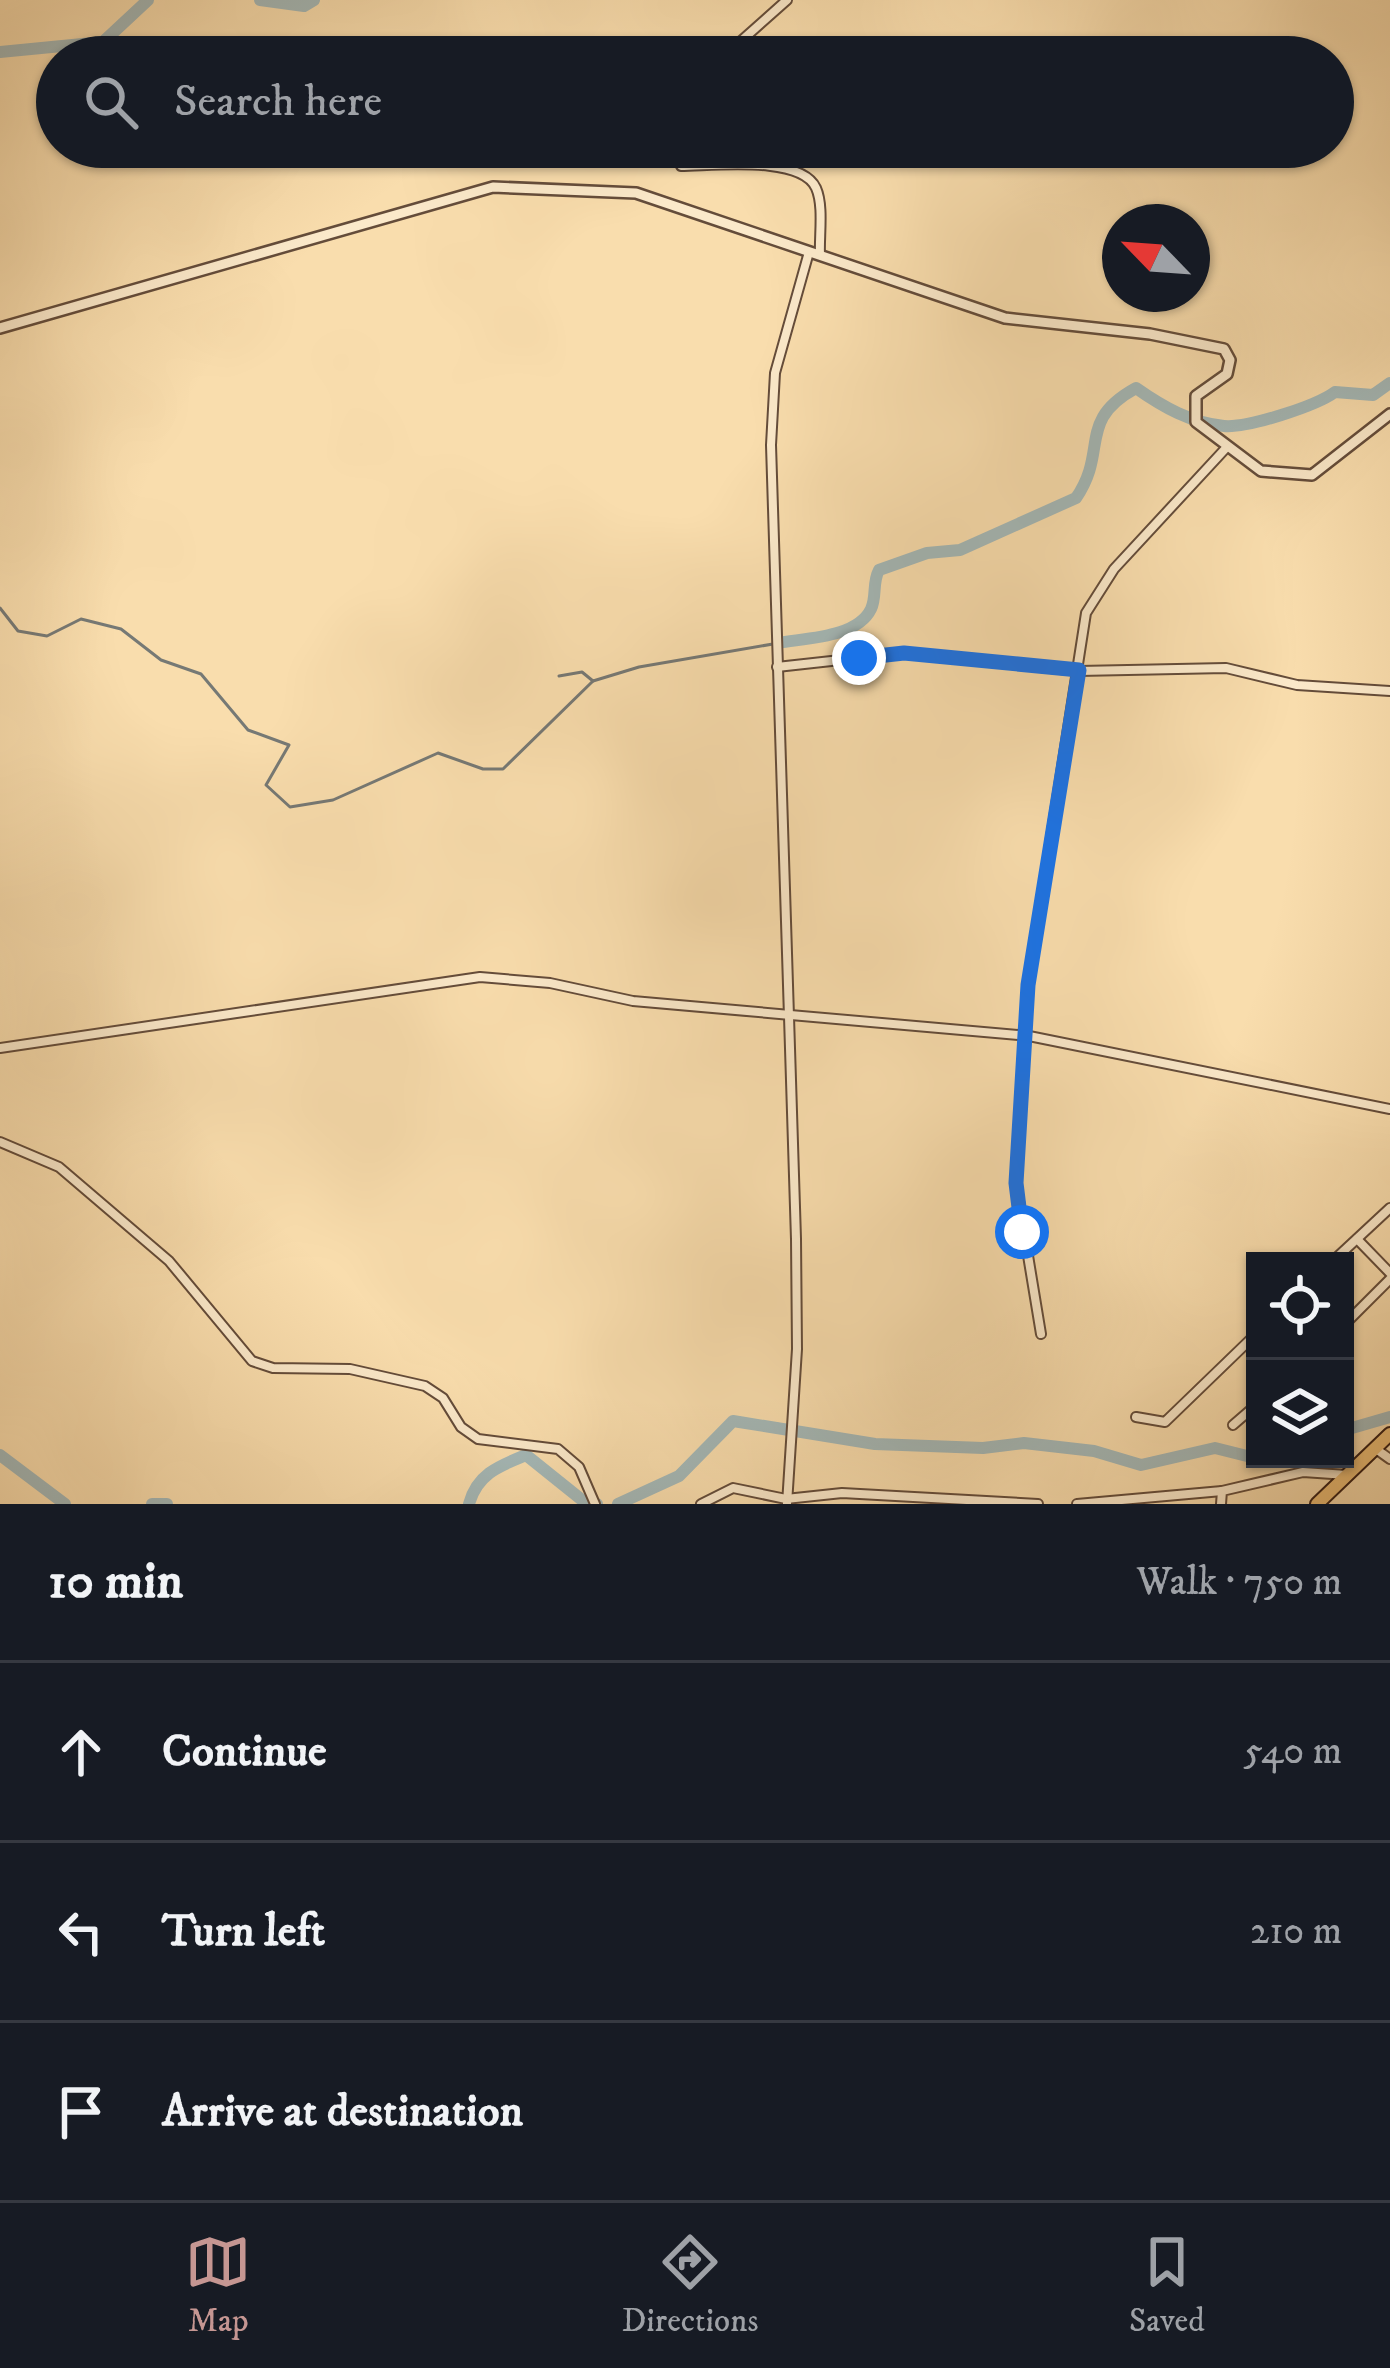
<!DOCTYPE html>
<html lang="en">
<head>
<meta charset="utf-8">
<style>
	body { margin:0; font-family:"IM FELL DW Pica",serif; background:#20242c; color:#f1f3f6 }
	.controls { position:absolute; right:36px; bottom:36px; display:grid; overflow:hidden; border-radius:0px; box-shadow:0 3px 9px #0004 }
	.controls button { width:108px; height:108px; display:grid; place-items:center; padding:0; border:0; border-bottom:3px solid #363941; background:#171b24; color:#f1f3f6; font:60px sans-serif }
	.compass { position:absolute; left:1102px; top:204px; width:108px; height:108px; border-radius:50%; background:#171b24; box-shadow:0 3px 9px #0004; rotate:295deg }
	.stop { position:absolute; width:36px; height:36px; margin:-27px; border:9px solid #1a73e8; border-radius:50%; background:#fff }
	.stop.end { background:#1a73e8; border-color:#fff; box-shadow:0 3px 12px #0008 }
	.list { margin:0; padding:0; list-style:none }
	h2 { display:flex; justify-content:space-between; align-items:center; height:156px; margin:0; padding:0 48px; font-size:51px }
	h2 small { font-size:39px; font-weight:400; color:#9ea1a6 }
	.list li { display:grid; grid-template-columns:78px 1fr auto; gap:36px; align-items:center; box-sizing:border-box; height:180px; padding:0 48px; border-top:3px solid #363941 }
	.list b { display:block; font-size:45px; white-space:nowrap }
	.list em { font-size:39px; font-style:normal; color:#9ea1a6 }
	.icon { flex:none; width:66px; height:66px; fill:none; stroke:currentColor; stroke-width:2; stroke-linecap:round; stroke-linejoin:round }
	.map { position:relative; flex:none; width:1390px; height:1504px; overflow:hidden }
	.search { position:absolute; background:#171b24; box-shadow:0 3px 9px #0004; left:36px; right:36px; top:36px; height:132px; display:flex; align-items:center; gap:30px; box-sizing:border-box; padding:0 42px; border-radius:66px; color:#9ea1a6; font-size:45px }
	.sheet { height:696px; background:#171b24 }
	nav { display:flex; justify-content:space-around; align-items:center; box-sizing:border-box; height:168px; border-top:3px solid #363941; background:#171b24; font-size:33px; color:#9ea1a6 }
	nav a { display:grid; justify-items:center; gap:6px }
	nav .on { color:#c59692 }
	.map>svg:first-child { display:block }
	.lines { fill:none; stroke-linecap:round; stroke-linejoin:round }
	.stream { stroke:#767975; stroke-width:3 }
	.river { stroke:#a4b8b7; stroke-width:12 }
	.minor-casing { stroke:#644c3a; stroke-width:12 }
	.tertiary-casing { stroke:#644c3a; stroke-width:14 }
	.primary-casing { stroke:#321b13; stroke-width:16 }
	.minor { stroke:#fbe9ca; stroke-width:8 }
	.tertiary { stroke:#fbe9ca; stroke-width:9 }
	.primary { stroke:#ecbe76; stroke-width:12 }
	.route { stroke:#1a73e8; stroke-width:15 }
</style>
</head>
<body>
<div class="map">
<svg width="1390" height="1504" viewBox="0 0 1390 1504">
	<rect width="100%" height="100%" fill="#f9ddad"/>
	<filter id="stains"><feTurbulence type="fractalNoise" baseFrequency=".00167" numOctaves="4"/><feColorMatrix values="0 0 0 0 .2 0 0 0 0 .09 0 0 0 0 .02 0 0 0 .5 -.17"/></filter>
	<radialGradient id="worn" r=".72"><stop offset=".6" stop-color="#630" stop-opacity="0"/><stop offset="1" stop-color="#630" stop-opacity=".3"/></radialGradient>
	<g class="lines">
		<g class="stream">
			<path d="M0 608 18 631 47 636 81 619 121 629 161 660 201 674 248 730 289 745 266 785 290 807 333 800 438 753 483 769H503L593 681"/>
			<path d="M559 676 582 672 593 681 639 667 773 644"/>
		</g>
		<g class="river">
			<path d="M260 0 304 6 314 0"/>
			<path d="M0 52 103 42 148 0"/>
			<path d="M778 643C805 638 857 638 871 609 877 596 872 583 879 570L927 553 960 550 1076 498C1109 450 1076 421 1136 388 1163 407 1191 423 1224 426 1248 428 1316 406 1335 392L1373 395 1390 383"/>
			<path d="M1345 1430 1390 1417"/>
			<path d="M0 1455 65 1504"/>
			<path d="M152 1504H167"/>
			<path d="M469 1504C477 1474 499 1466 526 1455L582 1500 597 1504"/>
			<path d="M618 1504 679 1476 733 1421 875 1444 983 1448 1024 1443 1094 1451 1141 1465 1215 1448 1255 1458"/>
		</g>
		<defs>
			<g id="minor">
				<path d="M723 57 787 0"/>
				<path d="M671 147 681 166C713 166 801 155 816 188 824 206 819 236 820 255"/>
				<path d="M777 667 904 653 1079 671 1226 668 1297 685 1390 691"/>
				<path d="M0 1048 480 977 550 983 633 1001 1029 1036 1390 1109"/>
				<path d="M0 1142 59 1167 169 1261 252 1361 273 1368 350 1369 425 1386 443 1398 461 1427 478 1439 558 1449 579 1467 595 1504"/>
				<path d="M1357 1239 1390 1273"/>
				<path d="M1333 1261 1390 1208"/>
				<path d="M1345 1324 1390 1279"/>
				<path d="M1041 1334 1016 1183 1028 985 1086 613 1114 569 1226 448"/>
				<path d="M1136 1417 1165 1422 1255 1335"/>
				<path d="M1233 1425 1255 1406"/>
				<path d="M1376 1449 1390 1459"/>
				<path d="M701 1504 733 1488 786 1499 842 1493 1038 1504"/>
				<path d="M787 1504 797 1349 796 1239 771 445 775 373 809 252"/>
				<path d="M1077 1504 1222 1491"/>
				<path d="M1221 1504 1222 1491 1303 1472 1347 1475"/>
			</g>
			<path id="tertiary" d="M0 328 493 187 636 193 1005 318 1150 334 1224 349 1230 360 1227 374 1196 396V422L1261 471 1312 475 1390 414"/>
			<path id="primary" d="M1317 1504 1390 1434"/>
		</defs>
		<use href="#minor" class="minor-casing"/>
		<use href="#tertiary" class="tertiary-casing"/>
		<use href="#primary" class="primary-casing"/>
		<use href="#minor" class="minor"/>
		<use href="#tertiary" class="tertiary"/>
		<use href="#primary" class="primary"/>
	</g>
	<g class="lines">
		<path class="route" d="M859 658 904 653 1079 670 1028 985 1016 1183 1022 1232"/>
	</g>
	<rect width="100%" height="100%" filter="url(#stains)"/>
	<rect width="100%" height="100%" fill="url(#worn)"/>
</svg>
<div class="controls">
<button><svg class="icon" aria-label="locate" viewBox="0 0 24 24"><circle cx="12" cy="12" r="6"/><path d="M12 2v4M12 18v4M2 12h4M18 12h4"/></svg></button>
<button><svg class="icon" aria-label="layers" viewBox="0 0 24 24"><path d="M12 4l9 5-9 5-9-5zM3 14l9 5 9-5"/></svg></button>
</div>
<svg class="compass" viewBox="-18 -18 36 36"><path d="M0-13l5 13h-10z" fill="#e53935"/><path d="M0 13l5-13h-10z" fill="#9ea1a6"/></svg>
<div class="stop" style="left:1022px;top:1232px"></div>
<div class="stop end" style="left:859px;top:658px"></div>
<div class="search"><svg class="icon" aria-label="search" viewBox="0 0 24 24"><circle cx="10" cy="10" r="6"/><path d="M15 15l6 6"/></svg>Search here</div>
</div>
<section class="sheet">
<h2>10 min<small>Walk · 750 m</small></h2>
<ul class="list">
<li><svg class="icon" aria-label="ahead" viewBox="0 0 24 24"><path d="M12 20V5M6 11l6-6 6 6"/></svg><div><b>Continue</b></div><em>540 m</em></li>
<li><svg class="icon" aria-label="left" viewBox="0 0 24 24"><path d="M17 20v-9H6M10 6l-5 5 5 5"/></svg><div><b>Turn left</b></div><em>210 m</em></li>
<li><svg class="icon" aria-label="arrive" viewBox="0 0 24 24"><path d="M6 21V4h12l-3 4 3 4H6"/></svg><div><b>Arrive at destination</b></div></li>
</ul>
</section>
<nav>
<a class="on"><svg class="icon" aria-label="map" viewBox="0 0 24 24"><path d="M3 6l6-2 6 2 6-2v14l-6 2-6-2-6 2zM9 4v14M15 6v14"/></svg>Map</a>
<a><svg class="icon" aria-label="directions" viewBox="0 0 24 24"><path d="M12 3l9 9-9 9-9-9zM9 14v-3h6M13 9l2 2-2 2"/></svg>Directions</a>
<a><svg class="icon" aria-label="saved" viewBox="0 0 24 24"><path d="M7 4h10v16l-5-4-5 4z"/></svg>Saved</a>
</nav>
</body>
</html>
